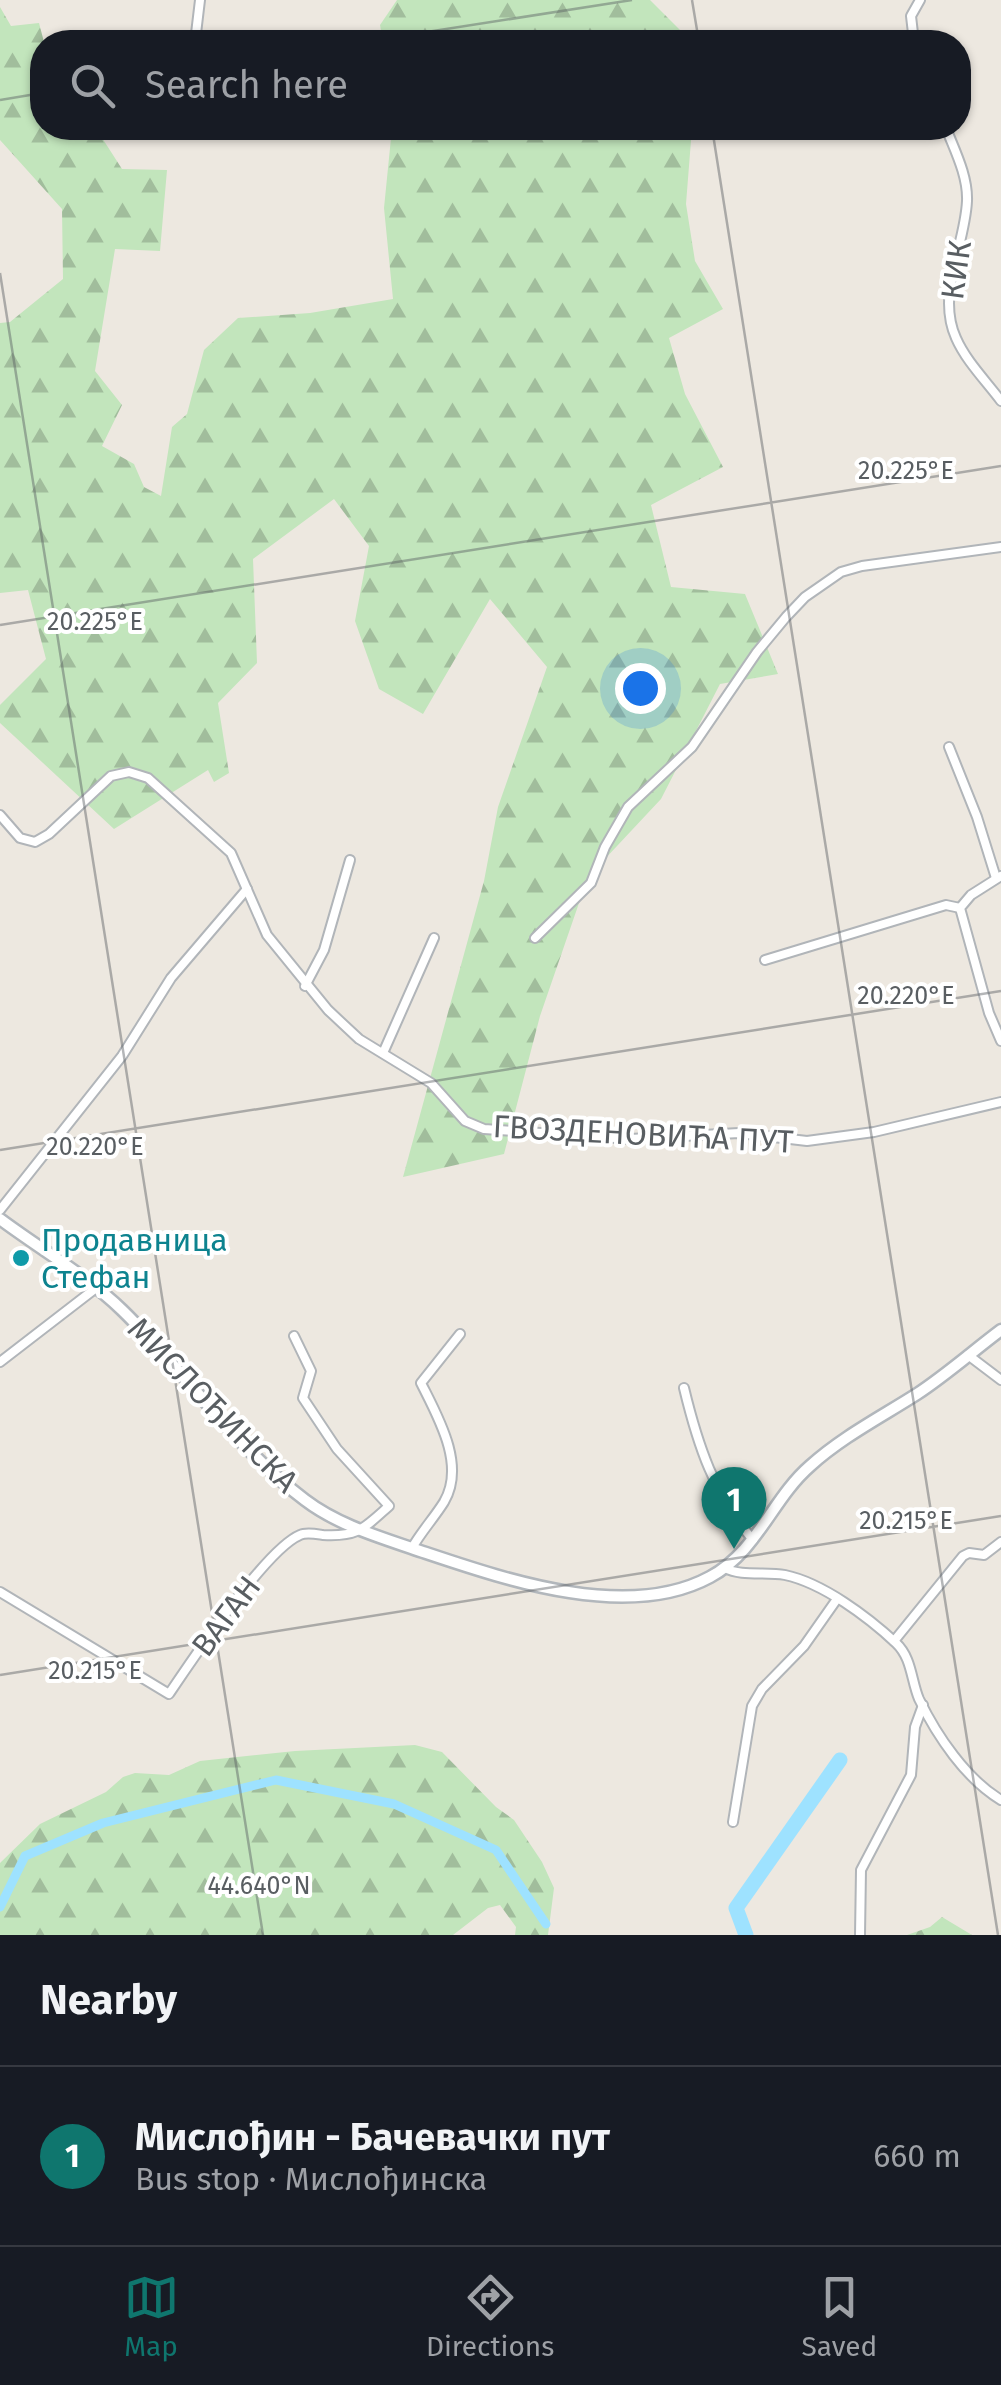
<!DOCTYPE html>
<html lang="en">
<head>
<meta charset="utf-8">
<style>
	body { margin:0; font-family:"Fira Sans",sans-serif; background:#242831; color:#f1f3f6 }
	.you { position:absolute; left:640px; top:688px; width:35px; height:35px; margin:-25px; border:8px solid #fff; border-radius:50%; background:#1a73e8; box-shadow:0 0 0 15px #1a73e833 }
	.badge { display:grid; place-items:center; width:65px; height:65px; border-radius:50%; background:#0f766e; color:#fff; font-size:32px; font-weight:700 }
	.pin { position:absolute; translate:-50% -82px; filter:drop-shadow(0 2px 5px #0008) }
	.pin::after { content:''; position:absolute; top:52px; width:35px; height:30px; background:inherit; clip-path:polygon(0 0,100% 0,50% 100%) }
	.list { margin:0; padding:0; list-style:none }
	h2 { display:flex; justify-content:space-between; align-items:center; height:130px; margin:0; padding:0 40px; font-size:42px }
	h2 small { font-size:32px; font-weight:400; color:#9ea1a6 }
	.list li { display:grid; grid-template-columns:65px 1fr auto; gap:30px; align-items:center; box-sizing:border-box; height:180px; padding:0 40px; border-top:2px solid #363941 }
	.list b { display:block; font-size:38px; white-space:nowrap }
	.list p { margin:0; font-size:32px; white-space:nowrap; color:#9ea1a6 }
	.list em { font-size:32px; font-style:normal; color:#9ea1a6 }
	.icon { flex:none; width:55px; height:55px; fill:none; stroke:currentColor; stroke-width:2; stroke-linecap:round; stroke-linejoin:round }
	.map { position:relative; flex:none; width:1001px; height:1935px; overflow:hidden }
	.search { position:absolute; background:#171b24; box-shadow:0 2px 8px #0004; left:30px; right:30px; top:30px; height:110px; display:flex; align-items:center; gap:25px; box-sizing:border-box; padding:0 35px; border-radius:40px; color:#9ea1a6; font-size:38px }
	.sheet { height:310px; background:#171b24 }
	nav { display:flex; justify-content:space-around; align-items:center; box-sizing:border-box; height:140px; border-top:2px solid #363941; background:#171b24; font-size:28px; color:#9ea1a6 }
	nav a { display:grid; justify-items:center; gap:5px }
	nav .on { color:#0f766e }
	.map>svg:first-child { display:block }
	.forest { fill:url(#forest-firs) }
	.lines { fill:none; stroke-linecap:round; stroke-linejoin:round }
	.canal { stroke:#9ee2ff; stroke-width:9 }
	.river { stroke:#9ee2ff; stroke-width:15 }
	.minor-casing { stroke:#b1b5b9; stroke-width:12 }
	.secondary-casing { stroke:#b2b7bc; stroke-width:15 }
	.minor { stroke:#fff; stroke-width:8 }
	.secondary { stroke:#fff; stroke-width:10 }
	.ticks { fill:none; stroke:#595e62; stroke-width:2.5; stroke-opacity:0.45 }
	.culture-dot { fill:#0f9aa8; stroke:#fff; stroke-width:4 }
	.labels { text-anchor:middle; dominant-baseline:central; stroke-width:8; stroke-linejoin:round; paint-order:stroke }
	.street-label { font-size:32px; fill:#595e62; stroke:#fff }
	.culture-label { font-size:32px; fill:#0d838f; stroke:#fff; text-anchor:start }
	.ticks-label { font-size:25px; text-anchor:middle; fill:#595e62; stroke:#fff; stroke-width:8; stroke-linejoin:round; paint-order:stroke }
</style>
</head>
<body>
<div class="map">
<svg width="1001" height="1935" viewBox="0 0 1001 1935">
	<defs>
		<pattern id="forest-firs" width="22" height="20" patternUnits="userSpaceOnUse" patternTransform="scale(2.5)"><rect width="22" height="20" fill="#c2e5bc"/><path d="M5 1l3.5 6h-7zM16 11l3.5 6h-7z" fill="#a1bd9c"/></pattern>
	</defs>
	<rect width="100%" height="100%" fill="#ede8e0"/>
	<g class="forest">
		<path d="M397 0H650L692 42H383L380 25Z"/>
		<path d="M0 7 11 26 39 23 44 42 42 128 97 130 122 169 167 170 160 251 115 249 95 371 122 405 102 446 134 464 144 487 161 496 172 427 187 414 204 350 238 318 310 313 393 299 384 208 392 128H692L686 204 695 261 723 309 669 338 685 394 723 467 651 505 671 587 745 594 778 674 720 684 661 799 588 877 540 1016 504 1154 403 1177 484 881 498 807 547 667 490 599 423 714 379 689 355 621 369 546 334 499 253 559 257 663 218 703 229 773 214 782 208 770 114 829 0 723V705L46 659 28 590 0 593V323L10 322 63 279 62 209 0 140Z"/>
		<path d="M415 1745 442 1752 496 1807 514 1820 542 1862 554 1888 548 1935H515L516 1927 500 1905 488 1908 453 1935H0V1863L40 1824 106 1792 123 1777 135 1773 169 1775 200 1761 295 1751Z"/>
		<path d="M942 1917 972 1935H907L930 1927Z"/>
	</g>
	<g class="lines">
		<path class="canal" d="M0 1907 25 1856 103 1823 276 1780 394 1804 496 1850 546 1924"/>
		<path class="river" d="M746 1935 736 1908 840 1760"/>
		<defs>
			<g id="minor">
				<path d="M195 42 200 0"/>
				<path d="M914 42 911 16 920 0"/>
				<path d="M946 128C955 151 968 176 967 201 965 246 936 294 956 338 966 361 986 381 1001 401"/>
				<path d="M949 747 977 817 996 878"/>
				<path d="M0 815 20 838 35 842 49 834 111 776 129 772 148 778 231 853 267 935 328 1010 359 1039 431 1083 465 1121 484 1129 630 1139 739 1133 807 1141 874 1132 1001 1102"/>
				<path d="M1001 876 971 895 960 908 989 1013 1001 1041"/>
				<path d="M535 938 591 883 605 847 628 807 692 747 757 652 786 617 805 597 841 572 862 566 1001 547"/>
				<path d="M765 960 946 905 960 908"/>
				<path d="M305 986 324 950 350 860"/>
				<path d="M383 1053 434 938"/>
				<path d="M0 1210 122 1056 171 978 247 889"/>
				<path d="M968 1355 1001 1380"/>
				<path d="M0 1362 96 1288"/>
				<path d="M684 1388C698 1446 714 1494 753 1540"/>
				<path d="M412 1548C421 1532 434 1518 444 1502 466 1465 438 1417 421 1383L460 1334"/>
				<path d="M725 1568C742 1577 766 1571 785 1575 823 1583 868 1617 896 1643 912 1658 911 1680 919 1699 937 1736 966 1779 1001 1800"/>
				<path d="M0 1592 169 1694C192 1660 266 1549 300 1535 306 1532 316 1534 323 1535 358 1537 363 1529 389 1506L337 1449 303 1398 311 1371 294 1336"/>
				<path d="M894 1641 963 1556 969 1553 984 1555 1001 1542"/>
				<path d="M733 1822 752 1706 762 1689 804 1646 837 1599"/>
				<path d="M860 1935 861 1870 911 1775 915 1727 923 1705"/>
			</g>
			<path id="secondary" d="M0 1219C40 1249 86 1275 122 1310 185 1371 233 1446 305 1500 339 1526 383 1538 423 1552 504 1579 627 1622 710 1577 757 1552 772 1499 810 1466 842 1437 881 1417 917 1394 946 1375 973 1351 1001 1330"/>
		</defs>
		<use href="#minor" class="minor-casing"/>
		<use href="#secondary" class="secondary-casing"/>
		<use href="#minor" class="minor"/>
		<use href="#secondary" class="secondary"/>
	</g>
	<path class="ticks" d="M692 0 699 42M363 42 632 0M0 100 42 93M712 128 998 1935M0 273 263 1935M0 625 1001 466M0 1150 1001 991M0 1675 1001 1516"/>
	<circle class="culture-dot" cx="21" cy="1258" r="10"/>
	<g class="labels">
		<g class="street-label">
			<text transform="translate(956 270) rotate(-82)">КИК</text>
			<text transform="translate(643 1134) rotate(3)">ГВОЗДЕНОВИЋА ПУТ</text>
			<text transform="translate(213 1405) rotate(46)">МИСЛОЂИНСКА</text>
			<text transform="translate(226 1616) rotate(-53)">ВАГАН</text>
		</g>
		<g class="culture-label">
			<text x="41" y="1240">Продавница<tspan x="41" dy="37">Стефан</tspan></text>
		</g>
	</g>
	<g class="ticks-label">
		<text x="906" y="479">20.225°E</text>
		<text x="95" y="630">20.225°E</text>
		<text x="906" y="1004">20.220°E</text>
		<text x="95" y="1155">20.220°E</text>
		<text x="906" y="1529">20.215°E</text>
		<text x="95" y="1679">20.215°E</text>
		<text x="259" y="1894">44.640°N</text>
	</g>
</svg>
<div class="you"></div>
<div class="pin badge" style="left:734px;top:1549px">1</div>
<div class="search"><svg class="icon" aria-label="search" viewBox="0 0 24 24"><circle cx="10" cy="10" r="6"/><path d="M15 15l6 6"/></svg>Search here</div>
</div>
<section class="sheet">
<h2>Nearby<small></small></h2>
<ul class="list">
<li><span class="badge">1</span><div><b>Мислођин - Бачевачки пут</b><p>Bus stop · Мислођинска</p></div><em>660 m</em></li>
</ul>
</section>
<nav>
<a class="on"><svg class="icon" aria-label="map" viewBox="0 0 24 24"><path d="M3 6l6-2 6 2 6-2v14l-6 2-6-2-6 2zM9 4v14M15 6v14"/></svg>Map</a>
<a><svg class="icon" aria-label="directions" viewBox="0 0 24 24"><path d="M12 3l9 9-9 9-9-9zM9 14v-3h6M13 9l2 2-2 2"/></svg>Directions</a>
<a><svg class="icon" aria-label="saved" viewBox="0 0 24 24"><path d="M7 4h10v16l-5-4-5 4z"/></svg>Saved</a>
</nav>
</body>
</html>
